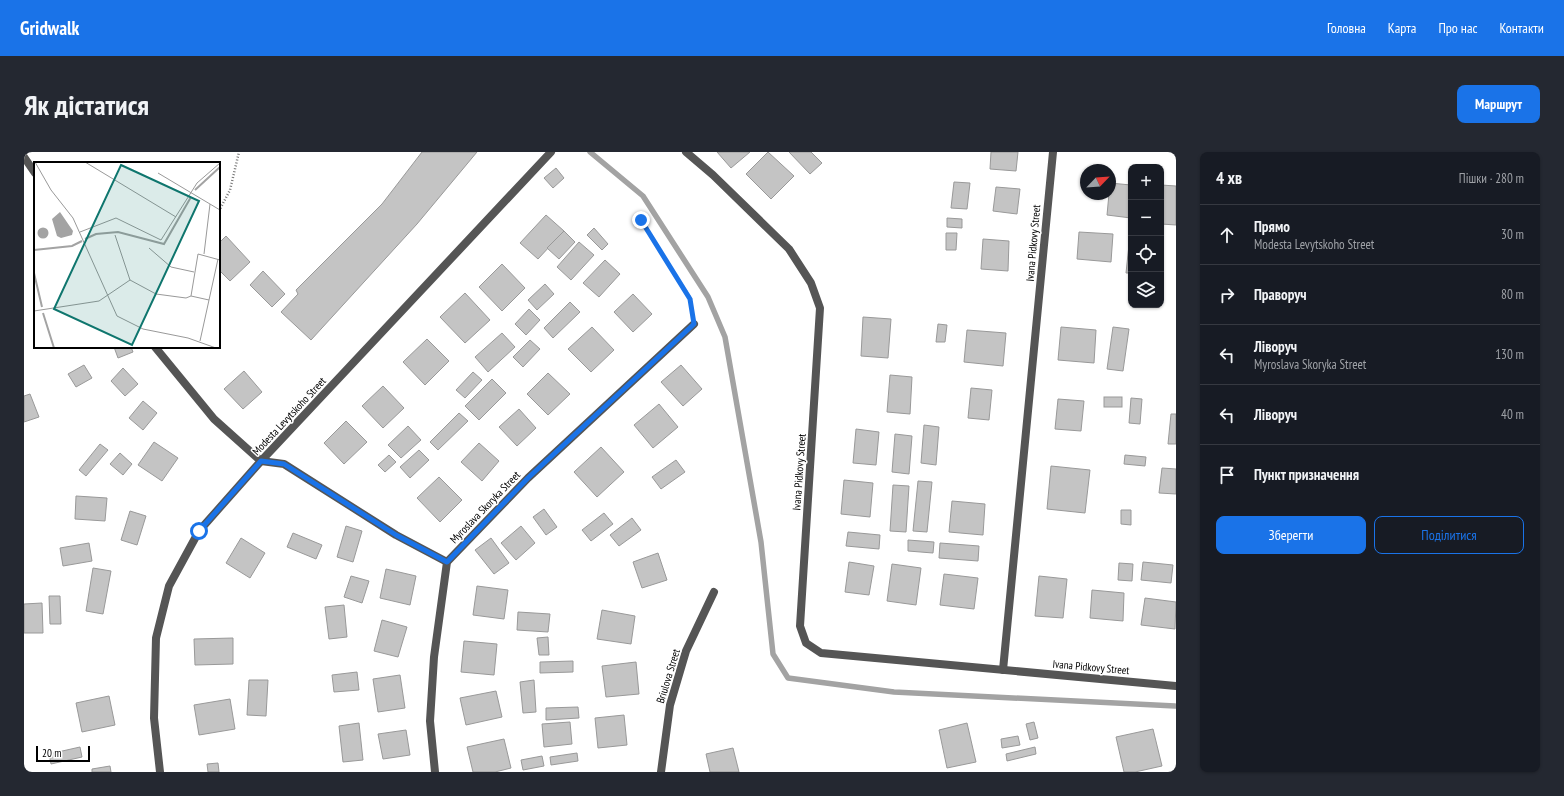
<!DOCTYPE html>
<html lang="uk">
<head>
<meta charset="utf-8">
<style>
	body { margin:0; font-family:"PT Sans Narrow",sans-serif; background:#242831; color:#f1f3f6 }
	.controls { position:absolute; right:12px; top:12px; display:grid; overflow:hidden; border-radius:8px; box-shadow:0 1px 3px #0004 }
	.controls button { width:36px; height:36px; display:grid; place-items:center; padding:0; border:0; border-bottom:1px solid #363941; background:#171b24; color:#f1f3f6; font:20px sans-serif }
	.compass { position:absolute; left:1056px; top:12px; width:36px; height:36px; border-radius:50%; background:#171b24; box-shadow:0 1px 3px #0004; rotate:65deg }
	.scale { position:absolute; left:12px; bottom:10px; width:54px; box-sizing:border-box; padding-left:4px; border:2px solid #000; border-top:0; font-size:11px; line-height:14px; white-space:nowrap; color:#000; -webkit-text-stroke:3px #fff; paint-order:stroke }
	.stop { position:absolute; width:12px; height:12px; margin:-9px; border:3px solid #1a73e8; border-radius:50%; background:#fff }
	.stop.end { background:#1a73e8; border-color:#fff; box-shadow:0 1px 4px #0008 }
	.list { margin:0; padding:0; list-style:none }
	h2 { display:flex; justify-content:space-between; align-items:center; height:52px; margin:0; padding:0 16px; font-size:17px }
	h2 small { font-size:13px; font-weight:400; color:#9ea1a6 }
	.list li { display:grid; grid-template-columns:26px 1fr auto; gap:12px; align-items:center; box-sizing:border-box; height:60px; padding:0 16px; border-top:1px solid #363941 }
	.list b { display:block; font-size:15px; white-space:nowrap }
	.list p { margin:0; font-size:13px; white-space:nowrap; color:#9ea1a6 }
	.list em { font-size:13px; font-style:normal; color:#9ea1a6 }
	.actions { display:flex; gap:8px; padding:12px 16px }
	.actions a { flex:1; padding:9px 0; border:1px solid #1a73e8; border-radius:8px; text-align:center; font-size:14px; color:#1a73e8 }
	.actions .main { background:#1a73e8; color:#fff }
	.icon { flex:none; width:22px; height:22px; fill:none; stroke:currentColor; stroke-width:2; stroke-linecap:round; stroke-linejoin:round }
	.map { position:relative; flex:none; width:1152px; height:620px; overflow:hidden; border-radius:8px }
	header { display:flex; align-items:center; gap:24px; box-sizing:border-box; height:56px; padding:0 20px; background:#1a73e8; color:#fff }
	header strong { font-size:19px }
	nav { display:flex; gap:22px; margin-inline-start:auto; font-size:14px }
	.intro { display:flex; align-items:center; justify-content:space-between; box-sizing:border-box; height:96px; padding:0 24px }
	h1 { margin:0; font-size:28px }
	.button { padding:10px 18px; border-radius:8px; background:#1a73e8; color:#fff; font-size:14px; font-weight:700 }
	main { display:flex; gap:24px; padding:0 24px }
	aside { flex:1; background:#171b24; border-radius:8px; box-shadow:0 1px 3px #0004 }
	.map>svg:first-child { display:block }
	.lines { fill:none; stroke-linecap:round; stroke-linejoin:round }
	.stream { stroke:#a3a3a3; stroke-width:5.5 }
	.building { fill:#c4c4c4; stroke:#999 }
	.path { stroke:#777; stroke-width:2.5; stroke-dasharray:1 2; stroke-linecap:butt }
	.minor { stroke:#555; stroke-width:8 }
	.route { stroke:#1a73e8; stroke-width:5 }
	.labels { text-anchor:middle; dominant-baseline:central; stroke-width:3; stroke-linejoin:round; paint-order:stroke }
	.street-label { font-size:11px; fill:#000; stroke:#fff }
	.inset-river { fill:none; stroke:#a3a3a3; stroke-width:2 }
	.inset-road { fill:none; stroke:#999; stroke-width:1 }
	.view { fill:#0f766e; fill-opacity:0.15; stroke:#0f766e; stroke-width:2 }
	.inset-edge { fill:none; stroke:#000; stroke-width:2 }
</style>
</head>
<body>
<header>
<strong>Gridwalk</strong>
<nav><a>Головна</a><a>Карта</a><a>Про нас</a><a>Контакти</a></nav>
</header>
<div class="intro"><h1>Як дістатися</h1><a class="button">Маршрут</a></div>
<main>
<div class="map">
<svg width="1152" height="620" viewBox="0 0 1152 620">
	<rect width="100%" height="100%" fill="#fff"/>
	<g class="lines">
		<path class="stream" d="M566 0 619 44 684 145 701 185 737 390 749 502 764 526 870 540 1151 554"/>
	</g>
	<g class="building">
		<path d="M398 0H453L393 72 287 188 257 160 274 142 272 138 358 52Z"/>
		<path d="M693 0H726L707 16Z"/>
		<path d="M744 0 770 24 747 47 722 22Z"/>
		<path d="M765 0H787L798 11 786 22Z"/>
		<path d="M967 0H994L992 19 966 17Z"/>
		<path d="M532 16 540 26 529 36 520 26Z"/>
		<path d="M930 30 946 31 943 57 927 56Z"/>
		<path d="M1086 31 1107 33V66L1083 63Z"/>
		<path d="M1137 33 1152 34V73L1137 72Z"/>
		<path d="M972 35 996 37 993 62 969 59Z"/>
		<path d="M522 63 540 79 514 107 496 91Z"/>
		<path d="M923 66 938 67V76L923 75Z"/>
		<path d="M1107 74V121H1102Z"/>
		<path d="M570 76 584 92 578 98 563 83Z"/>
		<path d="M540 79 551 90 535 107 523 96Z"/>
		<path d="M1055 80 1089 82 1087 110 1053 107Z"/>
		<path d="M922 81H933L932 98H922Z"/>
		<path d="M202 84 226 110 206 129 195 118V91Z"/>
		<path d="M959 87 985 89 984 119 957 117Z"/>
		<path d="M555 90 570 103 547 128 533 115Z"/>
		<path d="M581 108 596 122 575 145 559 131Z"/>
		<path d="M478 112 501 136 478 159 455 135Z"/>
		<path d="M239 119 261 142 248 155 226 133Z"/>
		<path d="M521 132 530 142 513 158 504 148Z"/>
		<path d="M441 141 466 168 441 191 416 165Z"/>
		<path d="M609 142 628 162 609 180 590 160Z"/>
		<path d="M546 150 556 160 529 186 520 176Z"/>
		<path d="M505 157 516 168 502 183 491 172Z"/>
		<path d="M839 165 867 167 864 206 837 204Z"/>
		<path d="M914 172 923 173 921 190H912Z"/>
		<path d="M568 175 590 198 567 220 544 197Z"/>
		<path d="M1037 175 1072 178 1070 211 1034 208Z"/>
		<path d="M1089 175 1105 177 1099 219 1083 217Z"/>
		<path d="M943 178 982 181 979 214 940 210Z"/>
		<path d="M478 181 491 195 464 220 451 205Z"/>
		<path d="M403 187 425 209 401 233 379 210Z"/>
		<path d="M506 188 516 197 499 215 489 205Z"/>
		<path d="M90 195H107L109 200 94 206Z"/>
		<path d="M60 213 68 226 52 235 44 222Z"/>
		<path d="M657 213 678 237 659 254 637 230Z"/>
		<path d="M99 216 114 232 101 244 87 229Z"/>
		<path d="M220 219 238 240 219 257 200 237Z"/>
		<path d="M449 220 458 228 441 246 432 238Z"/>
		<path d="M524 221 546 242 524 263 503 242Z"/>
		<path d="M866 223 888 225 886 262 863 260Z"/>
		<path d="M468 227 482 241 455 268 441 254Z"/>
		<path d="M359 234 380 256 359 276 338 254Z"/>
		<path d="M947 236 968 238 965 268 944 266Z"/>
		<path d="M6 242 15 265 0 270V244Z"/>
		<rect x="1080" y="245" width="18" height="10"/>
		<path d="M1107 246 1118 247 1116 272 1105 271Z"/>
		<path d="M1034 247 1060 249 1057 279 1031 277Z"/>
		<path d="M119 249 133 261 119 278 105 266Z"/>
		<path d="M635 252 654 275 629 296 610 273Z"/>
		<path d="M495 257 512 276 493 294 475 275Z"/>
		<path d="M435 261 444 269 414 298 406 290Z"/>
		<path d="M1147 262H1152V292H1144Z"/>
		<path d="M322 269 343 290 320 312 300 291Z"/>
		<path d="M900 273 915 275 912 313 897 311Z"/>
		<path d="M384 274 397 288 377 306 364 293Z"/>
		<path d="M832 277 855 280 852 313 829 311Z"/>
		<path d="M871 282 888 284 885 322 868 320Z"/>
		<path d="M130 290 154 306 138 329 114 313Z"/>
		<path d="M455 291 475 309 458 329 437 310Z"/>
		<path d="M76 292 84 298 62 324 55 318Z"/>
		<path d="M577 295 600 320 573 345 550 320Z"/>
		<path d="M395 298 405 308 386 326 376 315Z"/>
		<path d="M96 301 108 312 99 323 86 312Z"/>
		<path d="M365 303 372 310 361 320 354 313Z"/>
		<path d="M1101 303 1122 305 1121 314 1100 312Z"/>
		<path d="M652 308 661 320 637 337 628 325Z"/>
		<path d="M1027 314 1066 318 1061 361 1023 357Z"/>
		<path d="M1138 316 1152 317V342L1135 341Z"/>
		<path d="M415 325 438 348 416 370 393 346Z"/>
		<path d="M820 328 849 331 846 365 817 362Z"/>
		<path d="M894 329 908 330 903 380 889 379Z"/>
		<path d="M869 333 885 334 882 380 866 379Z"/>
		<path d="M52 344 83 346 81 369 51 367Z"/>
		<path d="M928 349 961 352 959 383 925 380Z"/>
		<path d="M520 357 533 375 522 383 509 365Z"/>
		<path d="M1097 358H1107V373L1097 372Z"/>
		<path d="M106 359 122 364 113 393 97 388Z"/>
		<path d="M580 361 589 372 567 389 558 378Z"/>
		<path d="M608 366 617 378 595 394 586 383Z"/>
		<path d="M322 374 338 379 329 410 313 405Z"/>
		<path d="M497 374 511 391 492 408 477 391Z"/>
		<path d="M824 380 856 383 855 397 822 394Z"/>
		<path d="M269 381 298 393 292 407 263 395Z"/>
		<path d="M217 386 241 401 226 426 202 411Z"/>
		<path d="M467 386 485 411 470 422 451 398Z"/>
		<path d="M884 388 910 390 909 401 884 399Z"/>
		<path d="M65 391 68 409 39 414 36 396Z"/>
		<path d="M916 391 955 394 954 409 915 406Z"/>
		<path d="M634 401 643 428 618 436 609 410Z"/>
		<path d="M825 410 850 414 845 443 821 440Z"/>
		<path d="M1119 410 1149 413 1147 431 1117 428Z"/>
		<path d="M1095 411 1109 412 1108 429 1094 428Z"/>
		<path d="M868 412 897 416 892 453 863 449Z"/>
		<path d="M69 416 87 419 79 462 62 459Z"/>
		<path d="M362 417 392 424 386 453 356 446Z"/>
		<path d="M920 422 954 426 950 457 916 453Z"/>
		<path d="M327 424 345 429 338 451 320 445Z"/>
		<path d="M1015 424 1043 427 1039 466 1011 464Z"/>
		<path d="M453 434 484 438 480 467 449 463Z"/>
		<path d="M1068 438 1100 441 1099 469 1066 466Z"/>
		<path d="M25 444H36L37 472H26Z"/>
		<path d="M1121 446 1152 450 1151 477 1117 473Z"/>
		<path d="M18 451 19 481H0V452Z"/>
		<path d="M320 453 323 485 305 487 301 455Z"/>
		<path d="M578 458 611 464 607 492 573 487Z"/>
		<path d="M494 460 526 462 524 480 493 478Z"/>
		<path d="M358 468 383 475 374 505 350 499Z"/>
		<path d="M524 485 525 503H515L513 486Z"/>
		<path d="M209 486V512L171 513 170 487Z"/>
		<path d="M440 489 473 492 470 523 437 520Z"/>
		<path d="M549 509V520L516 521V510Z"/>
		<path d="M612 510 615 542 582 545 578 514Z"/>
		<path d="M333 520 335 538 310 540 308 523Z"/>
		<path d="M376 523 381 556 354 560 349 527Z"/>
		<path d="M225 528H244L242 564 223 563Z"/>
		<path d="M510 528 512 560 499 561 496 530Z"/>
		<path d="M472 539 478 565 442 573 436 546Z"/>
		<path d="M85 544 91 573 58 580 52 551Z"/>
		<path d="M206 547 211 577 175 583 170 553Z"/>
		<path d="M554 555 555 566 522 568V556Z"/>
		<path d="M600 563 603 593 574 596 571 566Z"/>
		<path d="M546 570 548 592 520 595 518 572Z"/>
		<path d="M1010 570 1014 586 1006 588 1002 572Z"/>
		<path d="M335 571 339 608 319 610 315 574Z"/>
		<path d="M943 571 952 610 923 616 915 578Z"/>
		<path d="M1129 577 1138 614 1111 620H1100L1092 585Z"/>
		<path d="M382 578 386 603 359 607 354 582Z"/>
		<path d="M994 584 996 593 978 596 977 587Z"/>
		<path d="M480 587 487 616 471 620H449L443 595Z"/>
		<path d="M56 595 58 605 27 612 25 602Z"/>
		<path d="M1011 595 1012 602 983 609 982 602Z"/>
		<path d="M709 596 715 620H686L682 602Z"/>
		<path d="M553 601 554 609 527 613 526 605Z"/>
		<path d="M518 604 520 614 499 618 497 608Z"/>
		<path d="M194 611 195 620H184L183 612Z"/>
		<path d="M86 614 87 620H68V617Z"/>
	</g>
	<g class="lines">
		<g class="path">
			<path d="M195 59 206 38 215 0"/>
			<path d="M617 68 667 147 668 159"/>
		</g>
		<g class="minor">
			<path d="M662 0 689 23 765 97 787 131 796 156 776 474 782 491 797 501 1152 534"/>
			<path d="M0 5 11 21"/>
			<path d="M131 195 190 267 237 309 260 312 372 383 423 410"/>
			<path d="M979 518 1029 0"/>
			<path d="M136 620 130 566 132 486 145 434 175 379 237 309 527 0"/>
			<path d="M411 620 406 569 410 505 423 410 504 326 670 172"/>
			<path d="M637 620 646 553 662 499 690 440"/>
		</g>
	</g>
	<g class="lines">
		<path class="route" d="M175 379 237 309 260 312 372 383 423 410 504 326 670 172 666 147 617 68"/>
	</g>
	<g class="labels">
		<g class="street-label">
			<text transform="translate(1009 91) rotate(-85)">Ivana Pidkovy Street</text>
			<text transform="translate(265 264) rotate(-47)">Modesta Levytskoho Street</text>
			<text transform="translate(775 320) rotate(-86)">Ivana Pidkovy Street</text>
			<text transform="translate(461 355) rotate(-46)">Myroslava Skoryka Street</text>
			<text transform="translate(1067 515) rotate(5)">Ivana Pidkovy Street</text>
			<text transform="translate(644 524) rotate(-73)">Briulova Street</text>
		</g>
	</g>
	<g transform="translate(10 10)">
		<rect width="186" height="186" fill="#fff"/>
		<path d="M26 50 39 69 38 73 27 76 23 74 18 57ZM3.5 71a5.5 5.5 0 1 1 11 0a5.5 5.5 0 1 1-11 0Z" fill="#a3a3a3"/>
		<path class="inset-river" d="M161 28 186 5M51 77 62 72 84 70 130 82 157 35M0 88 38 84 48 79M0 111 8 145M9 151 20 186"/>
		<path class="inset-road" d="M1 0 17 28 39 56 83 154 109 167 154 176 182 186M51 0 142 55M124 11 186 48M46 70 82 56 127 78 163 21 186 1M81 73 96 118 122 132 152 136 157 134M115 86 137 105 160 110M170 92 176 42M157 134 164 92 186 98M157 134 175 138M0 149 65 139 96 118M166 179 184 97"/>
		<path class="view" d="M87 3 165 39 98 183 20 147Z"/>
		<rect width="186" height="186" class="inset-edge"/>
	</g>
</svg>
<div class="controls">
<button>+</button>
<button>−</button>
<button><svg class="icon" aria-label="locate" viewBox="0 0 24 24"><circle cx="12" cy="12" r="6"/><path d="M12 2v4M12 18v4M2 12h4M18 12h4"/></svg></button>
<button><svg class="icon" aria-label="layers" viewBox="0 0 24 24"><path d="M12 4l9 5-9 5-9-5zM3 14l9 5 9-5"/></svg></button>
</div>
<svg class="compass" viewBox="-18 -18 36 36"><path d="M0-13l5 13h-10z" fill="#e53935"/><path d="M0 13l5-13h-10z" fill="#9ea1a6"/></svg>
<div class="scale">20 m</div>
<div class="stop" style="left:175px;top:379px"></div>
<div class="stop end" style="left:617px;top:68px"></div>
</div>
<aside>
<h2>4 хв<small>Пішки · 280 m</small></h2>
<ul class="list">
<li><svg class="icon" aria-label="ahead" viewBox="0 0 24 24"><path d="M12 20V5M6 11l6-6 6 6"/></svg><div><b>Прямо</b><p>Modesta Levytskoho Street</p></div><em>30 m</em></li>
<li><svg class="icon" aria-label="right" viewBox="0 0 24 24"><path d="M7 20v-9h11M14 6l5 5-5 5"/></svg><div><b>Праворуч</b></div><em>80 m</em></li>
<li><svg class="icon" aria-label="left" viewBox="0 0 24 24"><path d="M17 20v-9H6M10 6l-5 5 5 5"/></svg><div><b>Ліворуч</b><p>Myroslava Skoryka Street</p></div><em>130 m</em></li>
<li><svg class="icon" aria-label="left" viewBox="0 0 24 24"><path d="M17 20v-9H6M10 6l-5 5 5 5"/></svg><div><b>Ліворуч</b></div><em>40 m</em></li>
<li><svg class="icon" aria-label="arrive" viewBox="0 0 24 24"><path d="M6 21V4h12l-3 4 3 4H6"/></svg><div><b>Пункт призначення</b></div></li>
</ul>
<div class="actions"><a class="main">Зберегти</a><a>Поділитися</a></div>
</aside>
</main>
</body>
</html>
